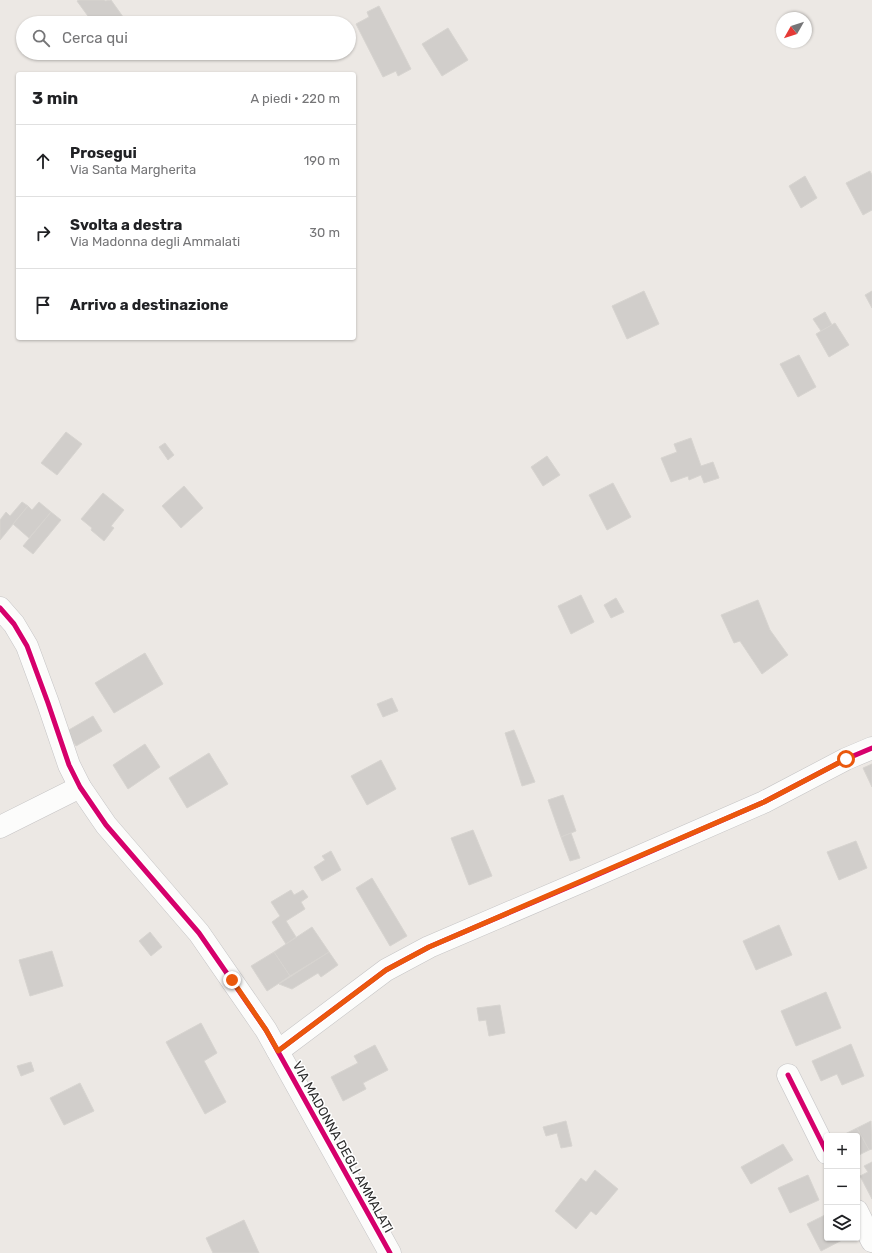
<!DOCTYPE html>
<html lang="it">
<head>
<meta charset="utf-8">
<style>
	body { margin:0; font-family:Rubik,sans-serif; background:#f2f2f2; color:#202124 }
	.controls { position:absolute; right:12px; bottom:12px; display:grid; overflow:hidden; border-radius:4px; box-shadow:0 1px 3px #0004 }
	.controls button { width:36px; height:36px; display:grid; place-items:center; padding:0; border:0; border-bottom:1px solid #e0e0e0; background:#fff; color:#202124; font:20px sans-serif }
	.compass { position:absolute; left:776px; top:12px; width:36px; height:36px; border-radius:50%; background:#fff; box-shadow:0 1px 3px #0004; rotate:231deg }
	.stop { position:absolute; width:12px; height:12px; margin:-9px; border:3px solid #ea580c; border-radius:50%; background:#fff }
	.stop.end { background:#ea580c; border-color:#fff; box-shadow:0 1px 4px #0008 }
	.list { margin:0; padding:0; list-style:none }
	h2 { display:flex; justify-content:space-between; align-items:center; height:52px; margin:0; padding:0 16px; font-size:17px }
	h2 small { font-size:13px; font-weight:400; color:#757577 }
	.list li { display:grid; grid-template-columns:26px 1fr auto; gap:12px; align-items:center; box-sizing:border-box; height:72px; padding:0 16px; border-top:1px solid #e0e0e0 }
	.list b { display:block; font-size:15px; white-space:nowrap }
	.list p { margin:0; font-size:13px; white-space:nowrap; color:#757577 }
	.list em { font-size:13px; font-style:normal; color:#757577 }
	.icon { flex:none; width:22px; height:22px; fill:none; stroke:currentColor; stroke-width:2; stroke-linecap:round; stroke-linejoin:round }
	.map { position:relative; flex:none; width:872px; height:1253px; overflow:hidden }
	.search { position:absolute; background:#fff; box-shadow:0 1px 3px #0004; left:16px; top:16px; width:340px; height:44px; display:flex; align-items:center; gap:10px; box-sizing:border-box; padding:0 14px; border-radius:22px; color:#757577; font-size:15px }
	.panel { position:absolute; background:#fff; box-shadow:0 1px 3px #0004; left:16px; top:72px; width:340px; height:268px; border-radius:4px }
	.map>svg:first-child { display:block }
	.building { fill:#d1cecb; stroke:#d7d4d0 }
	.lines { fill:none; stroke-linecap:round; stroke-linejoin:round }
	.minor-casing { stroke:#c5c4c5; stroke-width:23 }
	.tertiary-casing { stroke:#c5c4c5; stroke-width:23 }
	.minor { stroke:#fcfcfb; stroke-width:22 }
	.tertiary { stroke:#fcfcfb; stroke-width:22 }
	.cycleway-casing { stroke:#fff; stroke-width:8 }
	.cycleway { stroke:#d6006c; stroke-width:5 }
	.route { stroke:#ea580c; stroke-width:5 }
	.labels { text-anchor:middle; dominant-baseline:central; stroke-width:3; stroke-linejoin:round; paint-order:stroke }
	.street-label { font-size:13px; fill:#2e2e2e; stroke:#fff }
</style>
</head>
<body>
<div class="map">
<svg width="872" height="1253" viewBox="0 0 872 1253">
	<rect width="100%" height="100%" fill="#ece8e4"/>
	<g class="building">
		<path d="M79 0H104L105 1 111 0 126 21 123 23H93L77 1Z"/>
		<path d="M379 6 411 69 398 76 396 71 383 77 356 24 369 17 367 12Z"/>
		<path d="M448 28 468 60 442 76 422 44Z"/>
		<path d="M870 171 872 175V210L863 215 846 183Z"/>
		<path d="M805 176 817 198 801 208 789 186Z"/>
		<path d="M644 291 659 324 627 339 612 306Z"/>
		<path d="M872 291V308L865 295Z"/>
		<path d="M825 312 832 325 821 331 813 319Z"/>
		<path d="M835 323 849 345 829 357 816 334Z"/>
		<path d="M799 355 816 387 798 397 780 364Z"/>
		<path d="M66 432 82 444 57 475 41 463Z"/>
		<path d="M691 438 701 466 713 462 719 478 704 483 701 475 689 480 688 476 671 482 661 458 677 452 674 444Z"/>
		<path d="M165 443 174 455 168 460 159 447Z"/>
		<path d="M547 456 560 475 543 486 531 467Z"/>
		<path d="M613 483 631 517 607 530 589 495Z"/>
		<path d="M184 486 203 508 181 528 162 506Z"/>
		<path d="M103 493 124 510 111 526 114 528 104 541 91 530 92 528 81 519Z"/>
		<path d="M22 502 28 506 0 540V520L6 512 10 516Z"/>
		<path d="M39 502 51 512 29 538 13 524 28 506 32 510Z"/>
		<path d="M51 512 61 520 33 554 23 546Z"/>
		<path d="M581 595 594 622 571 634 558 606Z"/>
		<path d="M616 598 624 612 611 618 604 605Z"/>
		<path d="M758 600 770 630 788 655 762 674 740 641 734 643 721 615Z"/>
		<path d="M145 653 163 684 114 713 95 683Z"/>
		<path d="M392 698 398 711 383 717 377 704Z"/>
		<path d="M93 716 102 731 76 746 67 731Z"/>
		<path d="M514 730 535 782 522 786 505 733Z"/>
		<path d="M145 744 160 767 128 789 113 765Z"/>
		<path d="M209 753 228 784 187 808 169 778Z"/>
		<path d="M381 760 396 789 367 805 351 776Z"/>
		<path d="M872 764V787L863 768Z"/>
		<path d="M563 795 576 831 561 837 548 800Z"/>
		<path d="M473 830 492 876 469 885 451 838Z"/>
		<path d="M571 833 580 858 570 861 561 837Z"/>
		<path d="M856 841 867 868 839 880 827 852Z"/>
		<path d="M331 851 341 870 322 881 314 867 325 860 322 856Z"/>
		<path d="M372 878 407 936 390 946 356 888Z"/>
		<path d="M291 890 294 895 303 890 308 897 301 902 305 909 286 921 296 937 286 944 272 922 280 916 271 902Z"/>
		<path d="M779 925 792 955 756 970 743 941Z"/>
		<path d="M312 927 329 952 290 976 274 952Z"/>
		<path d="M150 932 162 947 151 956 139 941Z"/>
		<path d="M52 951 63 986 30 996 19 960Z"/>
		<path d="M274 952 290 976 267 991 251 966Z"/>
		<path d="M329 952 338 965 321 977 318 973 292 989 279 984Z"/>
		<path d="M826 992 841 1028 796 1046 781 1011Z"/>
		<path d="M500 1005 505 1033 489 1036 486 1020 479 1021 477 1008Z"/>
		<path d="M201 1023 217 1053 204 1061 226 1102 205 1114 166 1042Z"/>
		<path d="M851 1044 864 1076 842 1085 837 1074 821 1081 812 1061Z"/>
		<path d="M375 1045 388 1070 363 1083 366 1089 343 1101 331 1077 358 1063 354 1056Z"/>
		<path d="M31 1062 34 1071 21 1076 17 1066Z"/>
		<path d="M80 1083 94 1111 64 1125 50 1098Z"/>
		<path d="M566 1121 572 1146 561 1148 557 1133 546 1136 543 1127Z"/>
		<path d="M871 1121 872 1149 869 1150 857 1128Z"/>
		<path d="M857 1128 869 1150 857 1156V1136H841Z"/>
		<path d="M783 1144 793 1160 751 1184 741 1167Z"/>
		<path d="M872 1162V1199L860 1176 868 1172 864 1166Z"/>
		<path d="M595 1170 618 1189 596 1215 591 1211 576 1229 555 1211 581 1178 586 1182Z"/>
		<path d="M808 1175 819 1200 790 1213 778 1188Z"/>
		<path d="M827 1214V1238H843L844 1239 821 1251 807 1224Z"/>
		<path d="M244 1220 259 1253H213L206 1238Z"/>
	</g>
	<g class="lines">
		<defs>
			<g id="minor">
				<path d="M0 827 80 787"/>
				<path d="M788 1075 827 1153"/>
				<path d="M857 1211 872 1241"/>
			</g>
			<g id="tertiary">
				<path d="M0 608 14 624 27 646 48 703 69 765 80 787 106 825 199 933 266 1030 390 1253"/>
				<path d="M278 1051 386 970 429 947 583 881 764 802 846 759 872 748"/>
			</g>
		</defs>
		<use href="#minor" class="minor-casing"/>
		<use href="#tertiary" class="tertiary-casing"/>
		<use href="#minor" class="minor"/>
		<use href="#tertiary" class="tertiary"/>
		<defs>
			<g id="cycleway">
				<path d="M0 608 14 624 27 646 48 703 69 765 80 787 106 825 199 933 266 1030 390 1253"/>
				<path d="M278 1051 386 970 429 947 583 881 764 802 846 759 872 748"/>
				<path d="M788 1075 827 1153"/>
			</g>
		</defs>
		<use href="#cycleway" class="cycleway-casing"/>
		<use href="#cycleway" class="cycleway"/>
	</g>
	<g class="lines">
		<path class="route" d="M232 980 266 1030 278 1051 386 970 429 947 764 802 846 759"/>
	</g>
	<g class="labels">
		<g class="street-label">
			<text transform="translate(343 1147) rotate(61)">VIA MADONNA DEGLI AMMALATI</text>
		</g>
	</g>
</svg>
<div class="controls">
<button>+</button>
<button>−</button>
<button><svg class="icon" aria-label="layers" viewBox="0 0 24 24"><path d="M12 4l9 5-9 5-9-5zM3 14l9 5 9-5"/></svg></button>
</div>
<svg class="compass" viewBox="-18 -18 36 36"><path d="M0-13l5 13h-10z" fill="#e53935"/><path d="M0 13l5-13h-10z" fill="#757577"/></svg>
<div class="stop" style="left:846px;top:759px"></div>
<div class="stop end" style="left:232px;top:980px"></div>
<div class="search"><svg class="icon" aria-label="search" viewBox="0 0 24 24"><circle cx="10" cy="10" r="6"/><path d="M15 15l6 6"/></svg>Cerca qui</div>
<section class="panel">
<h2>3 min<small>A piedi · 220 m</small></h2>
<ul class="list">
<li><svg class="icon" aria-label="ahead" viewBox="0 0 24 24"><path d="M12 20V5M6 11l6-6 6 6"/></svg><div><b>Prosegui</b><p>Via Santa Margherita</p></div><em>190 m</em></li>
<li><svg class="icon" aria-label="right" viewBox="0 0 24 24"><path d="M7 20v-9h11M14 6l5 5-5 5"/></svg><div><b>Svolta a destra</b><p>Via Madonna degli Ammalati</p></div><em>30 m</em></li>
<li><svg class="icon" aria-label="arrive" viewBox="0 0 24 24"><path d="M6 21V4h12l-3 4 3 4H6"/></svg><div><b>Arrivo a destinazione</b></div></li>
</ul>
</section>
</div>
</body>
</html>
